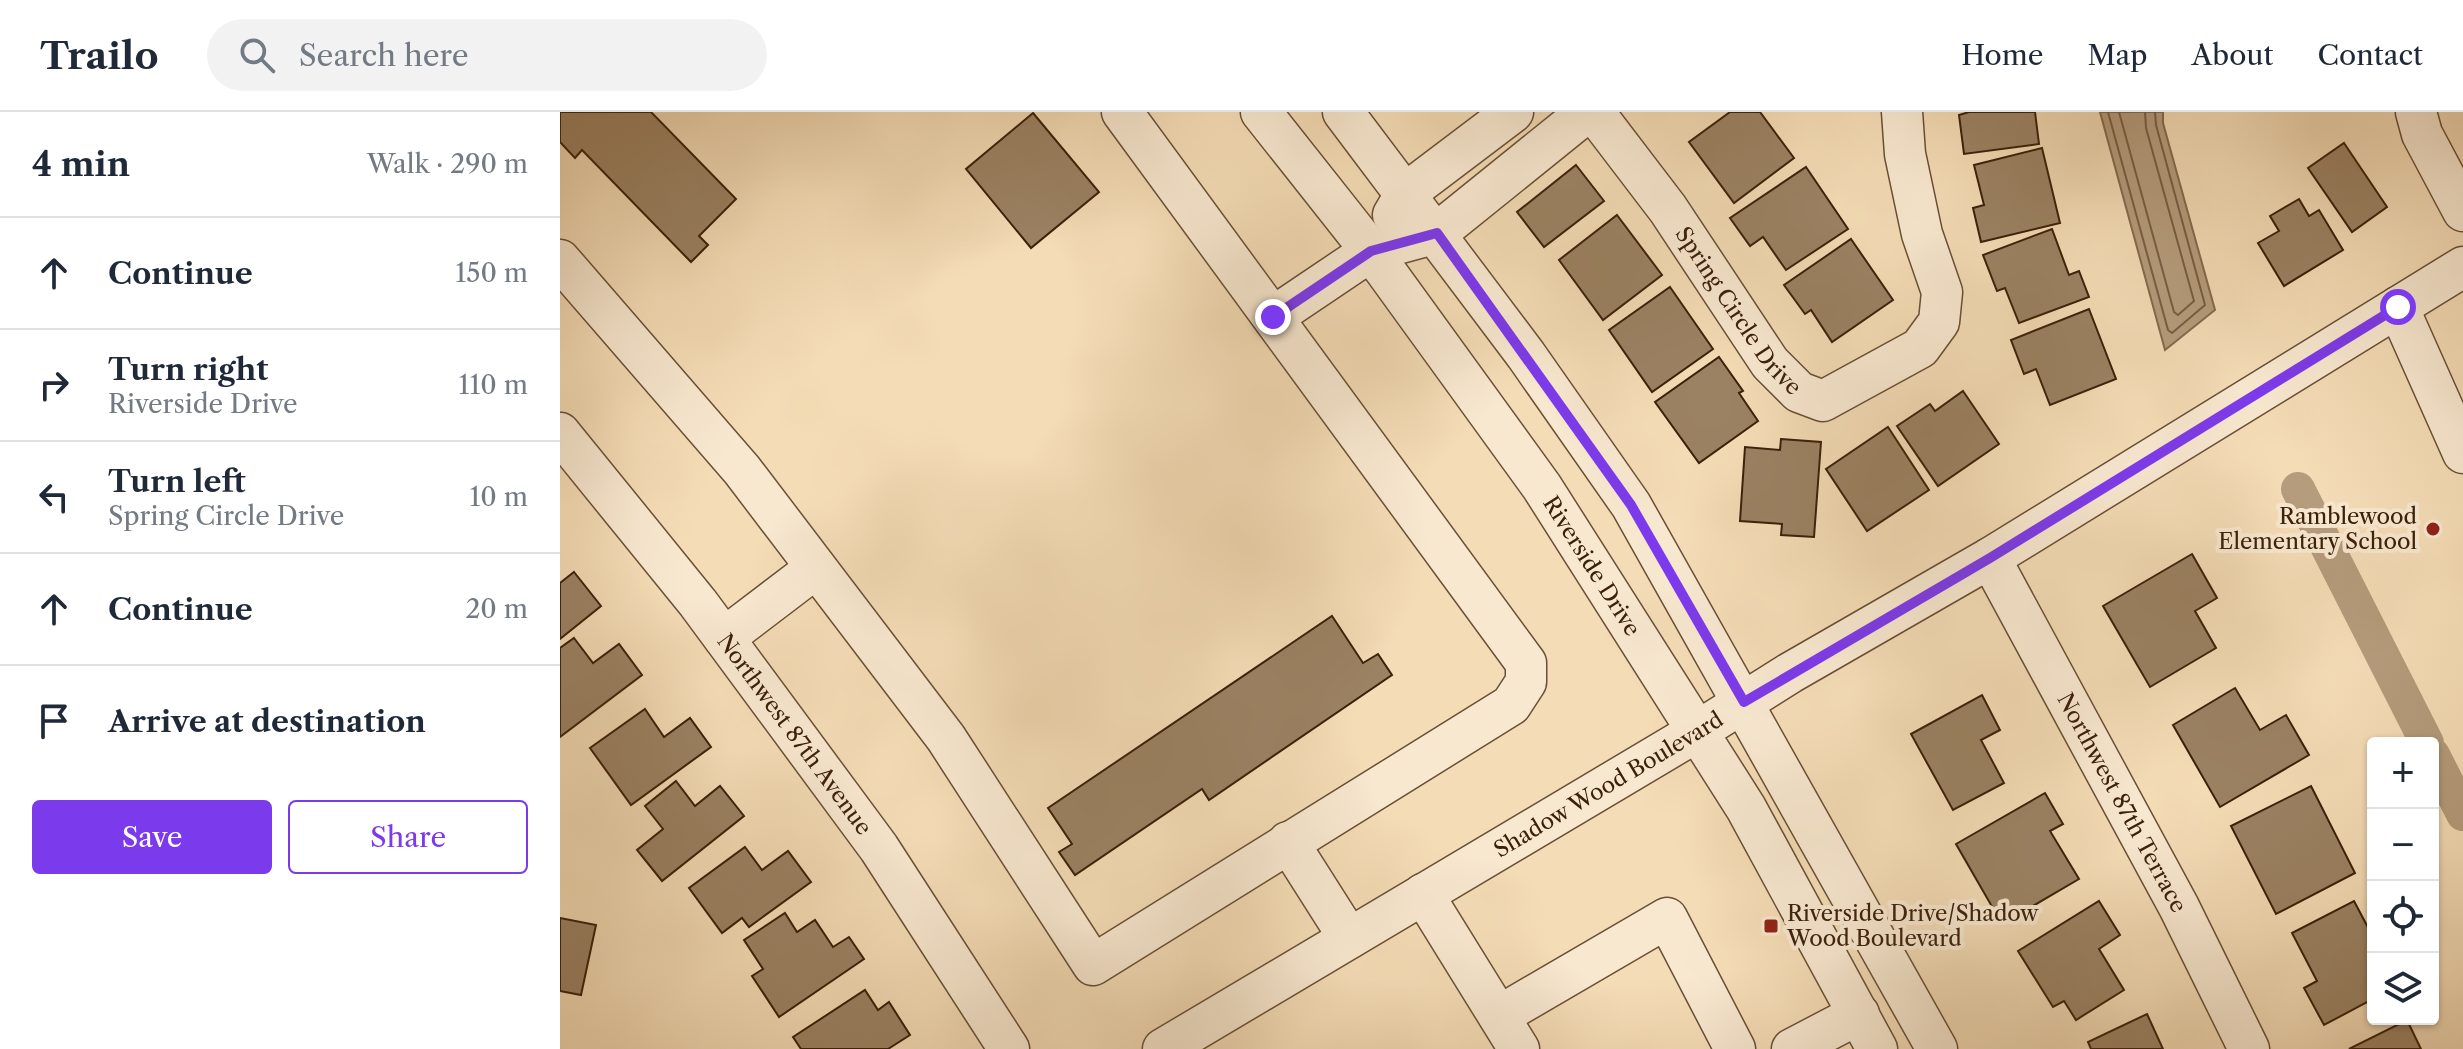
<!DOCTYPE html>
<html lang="en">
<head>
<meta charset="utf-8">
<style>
	body { margin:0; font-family:"Libre Caslon Text",serif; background:#f2f2f3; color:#1f2937 }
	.controls { position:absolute; right:24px; bottom:24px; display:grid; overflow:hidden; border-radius:8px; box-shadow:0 2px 6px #0004 }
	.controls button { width:72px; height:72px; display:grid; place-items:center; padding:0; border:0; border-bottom:2px solid #e0e1e3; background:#fff; color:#1f2937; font:40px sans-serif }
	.stop { position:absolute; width:24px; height:24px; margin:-18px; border:6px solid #7c3aed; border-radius:50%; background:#fff }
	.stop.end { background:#7c3aed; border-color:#fff; box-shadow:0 2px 8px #0008 }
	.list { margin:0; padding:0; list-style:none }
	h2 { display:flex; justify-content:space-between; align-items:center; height:104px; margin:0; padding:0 32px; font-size:34px }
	h2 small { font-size:26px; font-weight:400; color:#747a83 }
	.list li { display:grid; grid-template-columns:52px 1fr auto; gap:24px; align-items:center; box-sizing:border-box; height:112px; padding:0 32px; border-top:2px solid #e0e1e3 }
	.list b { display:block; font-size:30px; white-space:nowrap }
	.list p { margin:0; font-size:26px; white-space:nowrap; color:#747a83 }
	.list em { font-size:26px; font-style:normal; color:#747a83 }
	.actions { display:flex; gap:16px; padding:24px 32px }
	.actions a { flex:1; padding:18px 0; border:2px solid #7c3aed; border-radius:8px; text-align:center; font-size:28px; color:#7c3aed }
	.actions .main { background:#7c3aed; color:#fff }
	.icon { flex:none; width:44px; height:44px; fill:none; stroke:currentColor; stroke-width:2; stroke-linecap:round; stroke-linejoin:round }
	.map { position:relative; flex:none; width:1903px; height:937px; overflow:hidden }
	header { display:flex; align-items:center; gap:48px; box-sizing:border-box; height:112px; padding:0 40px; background:#fff; border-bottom:2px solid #e0e1e3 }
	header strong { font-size:38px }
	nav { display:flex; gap:44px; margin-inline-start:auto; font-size:28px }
	.search { width:560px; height:72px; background:#f2f2f3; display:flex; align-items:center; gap:20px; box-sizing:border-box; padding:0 28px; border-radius:44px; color:#747a83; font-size:30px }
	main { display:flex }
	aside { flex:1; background:#fff }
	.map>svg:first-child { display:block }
	.water { fill:#b59c7c; stroke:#846a4e; stroke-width:2 }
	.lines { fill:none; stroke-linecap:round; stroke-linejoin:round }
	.shore { stroke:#785e43; stroke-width:2 }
	.canal { stroke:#b59c7c; stroke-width:34 }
	.building { fill:#9b8263; stroke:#3b200a; stroke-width:2 }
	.minor-casing { stroke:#694f35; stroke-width:43 }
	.minor { stroke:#f8e8d0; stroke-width:40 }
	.route { stroke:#7c3aed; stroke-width:10 }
	.poi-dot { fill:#8f2418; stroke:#f8e8d0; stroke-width:3 }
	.labels { text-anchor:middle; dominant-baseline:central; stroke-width:8; stroke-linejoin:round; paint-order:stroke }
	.street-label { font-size:22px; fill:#3b200a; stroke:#f8e8d0 }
	.poi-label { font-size:22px; fill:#3b200a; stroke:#f8e8d0; text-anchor:end }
</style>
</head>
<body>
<header>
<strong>Trailo</strong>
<div class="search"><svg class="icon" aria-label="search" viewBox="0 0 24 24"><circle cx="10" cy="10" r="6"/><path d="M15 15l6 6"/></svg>Search here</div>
<nav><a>Home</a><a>Map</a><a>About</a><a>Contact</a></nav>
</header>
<main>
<aside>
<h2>4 min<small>Walk · 290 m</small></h2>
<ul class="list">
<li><svg class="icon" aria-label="ahead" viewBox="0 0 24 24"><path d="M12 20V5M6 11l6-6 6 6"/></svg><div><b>Continue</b></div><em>150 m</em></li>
<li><svg class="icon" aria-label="right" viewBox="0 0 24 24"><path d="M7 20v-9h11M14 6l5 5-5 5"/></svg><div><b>Turn right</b><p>Riverside Drive</p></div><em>110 m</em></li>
<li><svg class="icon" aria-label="left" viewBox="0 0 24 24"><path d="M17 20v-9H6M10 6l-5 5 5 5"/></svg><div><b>Turn left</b><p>Spring Circle Drive</p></div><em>10 m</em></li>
<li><svg class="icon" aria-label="ahead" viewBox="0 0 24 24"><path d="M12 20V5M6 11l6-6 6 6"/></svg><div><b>Continue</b></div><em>20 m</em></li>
<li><svg class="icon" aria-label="arrive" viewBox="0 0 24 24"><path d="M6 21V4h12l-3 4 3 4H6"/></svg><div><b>Arrive at destination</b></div></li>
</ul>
<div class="actions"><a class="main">Save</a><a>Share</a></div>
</aside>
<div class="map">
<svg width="1903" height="937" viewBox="0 0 1903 937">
	<rect width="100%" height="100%" fill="#f4dcb6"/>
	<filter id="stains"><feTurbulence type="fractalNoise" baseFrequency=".0025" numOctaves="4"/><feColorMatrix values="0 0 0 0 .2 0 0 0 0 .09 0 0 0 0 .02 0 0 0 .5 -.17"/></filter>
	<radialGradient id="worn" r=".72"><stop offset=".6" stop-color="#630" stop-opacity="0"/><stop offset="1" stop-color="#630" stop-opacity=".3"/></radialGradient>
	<path class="water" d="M1540 0H1603V11L1655 198 1605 238Z"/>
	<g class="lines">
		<g class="shore">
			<path d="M1548 0 1608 218 1612 221 1645 193 1596 13 1595 0"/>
			<path d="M1559 0 1614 200 1618 203 1634 189 1586 16 1585 0"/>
		</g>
		<g class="canal">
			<path d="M1738 377 1867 631"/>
			<path d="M1873 643 1903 702"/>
		</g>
	</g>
	<g class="building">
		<path d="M0 0H91L176 87 139 124 148 133 131 150 22 38 15 46 0 30Z"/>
		<path d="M1170 0H1200L1234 46 1174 91 1129 30Z"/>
		<path d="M1409 0H1475L1479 32 1404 42 1399 3Z"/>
		<path d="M473 1 539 80 471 136 406 57Z"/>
		<path d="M1784 31 1827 95 1792 120 1748 56Z"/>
		<path d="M1482 36 1500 111 1421 130 1413 96 1424 93 1414 53Z"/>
		<path d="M1016 53 1044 89 984 135 957 100Z"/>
		<path d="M1246 55 1288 117 1226 158 1203 125 1190 134 1170 106Z"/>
		<path d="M1739 87 1749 104 1759 98 1783 138 1724 174 1698 131 1719 119 1710 104Z"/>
		<path d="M1057 103 1102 163 1043 208 999 148Z"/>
		<path d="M1492 117 1509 163 1519 159 1529 185 1459 211 1445 176 1437 179 1423 143Z"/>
		<path d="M1291 127 1333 188 1272 230 1251 198 1245 202 1224 173Z"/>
		<path d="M1110 175 1153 237 1092 280 1049 218Z"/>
		<path d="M1529 197 1556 267 1490 293 1476 257 1464 262 1451 228Z"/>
		<path d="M1159 245 1183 279 1179 281 1198 309 1139 351 1095 290Z"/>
		<path d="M1403 279 1439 332 1378 374 1337 314 1370 292 1375 299Z"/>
		<path d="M1328 315 1369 378 1307 419 1266 357Z"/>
		<path d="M1221 327 1261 330 1254 425 1221 423 1222 412 1180 409 1185 335 1220 338Z"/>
		<path d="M1632 442 1657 486 1635 499 1656 536 1590 575 1543 494Z"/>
		<path d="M14 460 41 494 0 527V471Z"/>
		<path d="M772 504 803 551 818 542 832 563 649 688 642 677 515 763 499 740 512 732 488 696Z"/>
		<path d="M14 526 33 551 59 532 82 563 0 625V536Z"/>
		<path d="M1675 576 1700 618 1726 603 1749 643 1660 695 1613 613Z"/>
		<path d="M1422 583 1440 618 1421 628 1444 671 1393 698 1351 622Z"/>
		<path d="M85 597 104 625 130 606 151 635 71 693 30 636Z"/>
		<path d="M116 669 135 694 160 674 184 704 102 769 77 738 103 717 85 694Z"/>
		<path d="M1751 674 1795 761 1716 802 1671 714Z"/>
		<path d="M1485 681 1503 712 1490 719 1519 767 1442 812 1396 732Z"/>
		<path d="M185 735 202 758 228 739 251 770 189 815 182 806 162 821 129 776Z"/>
		<path d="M1539 789 1560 823 1539 837 1564 878 1516 908 1504 889 1493 895 1458 839Z"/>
		<path d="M1794 789 1813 825V887L1764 913 1744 876 1757 869 1732 821Z"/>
		<path d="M225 801 237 820 255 808 273 835 289 825 304 847 219 905 192 864 203 857 184 828Z"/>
		<path d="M0 806 36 813 21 883 0 879Z"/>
		<path d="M305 878 318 898 329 890 350 923 328 937H241L233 925Z"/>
		<path d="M1587 902 1603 937H1531L1528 930Z"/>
		<path d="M1847 908 1861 937H1789Z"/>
	</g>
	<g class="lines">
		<defs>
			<g id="minor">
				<path id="s1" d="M701 0 811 139 982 375 1186 696 1317 937"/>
				<path d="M783 0 966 243 1071 393 1377 937"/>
				<path id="s2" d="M1034 0 1108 97 1210 251 1239 280 1263 289 1360 236 1379 210 1382 180 1362 122 1345 42 1342 0"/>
				<path d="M1856 0 1862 22 1903 99"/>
				<path d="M833 103 846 81 953 0"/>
				<path d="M0 148 182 358 386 626 533 853 951 593 966 570V551L562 0"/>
				<path d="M1838 195 1903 341"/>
				<path d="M713 205 811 139 877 121 1027 0"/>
				<path id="s3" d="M0 321 138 491 319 736 449 937"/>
				<path id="s4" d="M1430 446 1619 795 1689 937"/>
				<path d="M164 526 256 456"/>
				<path d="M728 730 789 826"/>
				<path d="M863 782 959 937"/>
				<path d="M939 904 1107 806 1175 937"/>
				<path id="s5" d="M603 937 1138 619 1230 561 1430 446 1903 155"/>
				<path d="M1232 937 1299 902"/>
			</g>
		</defs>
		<use href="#minor" class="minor-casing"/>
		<use href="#minor" class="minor"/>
	</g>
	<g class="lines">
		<path class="route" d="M713 205 811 139 877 121 1071 393 1184 590 1430 446 1838 195"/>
	</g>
	<g class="poi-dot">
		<circle cx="1873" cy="417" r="8"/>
		<rect x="1203" y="806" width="16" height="16" rx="4"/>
	</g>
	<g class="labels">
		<g class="street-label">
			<text stroke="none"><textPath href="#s2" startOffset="246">Spring Circle Drive</textPath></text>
			<text stroke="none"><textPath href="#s1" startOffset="562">Riverside Drive</textPath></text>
			<text stroke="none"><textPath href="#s3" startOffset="382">Northwest 87th Avenue</textPath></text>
			<text stroke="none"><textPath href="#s5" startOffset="518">Shadow Wood Boulevard</textPath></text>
			<text stroke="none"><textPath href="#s4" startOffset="278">Northwest 87th Terrace</textPath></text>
		</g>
		<g class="poi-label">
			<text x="1857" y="404">Ramblewood<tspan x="1857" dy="25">Elementary School</tspan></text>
			<text x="1227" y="801" text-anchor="start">Riverside Drive/Shadow<tspan x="1227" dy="25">Wood Boulevard</tspan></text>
		</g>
	</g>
	<rect width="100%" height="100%" filter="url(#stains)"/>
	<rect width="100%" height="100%" fill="url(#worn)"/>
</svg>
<div class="controls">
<button>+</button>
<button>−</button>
<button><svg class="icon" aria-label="locate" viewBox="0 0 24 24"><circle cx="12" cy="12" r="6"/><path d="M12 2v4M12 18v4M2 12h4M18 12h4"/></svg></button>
<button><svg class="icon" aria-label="layers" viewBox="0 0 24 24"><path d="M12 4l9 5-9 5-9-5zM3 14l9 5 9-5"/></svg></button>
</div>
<div class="stop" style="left:1838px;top:195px"></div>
<div class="stop end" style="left:713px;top:205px"></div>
</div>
</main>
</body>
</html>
